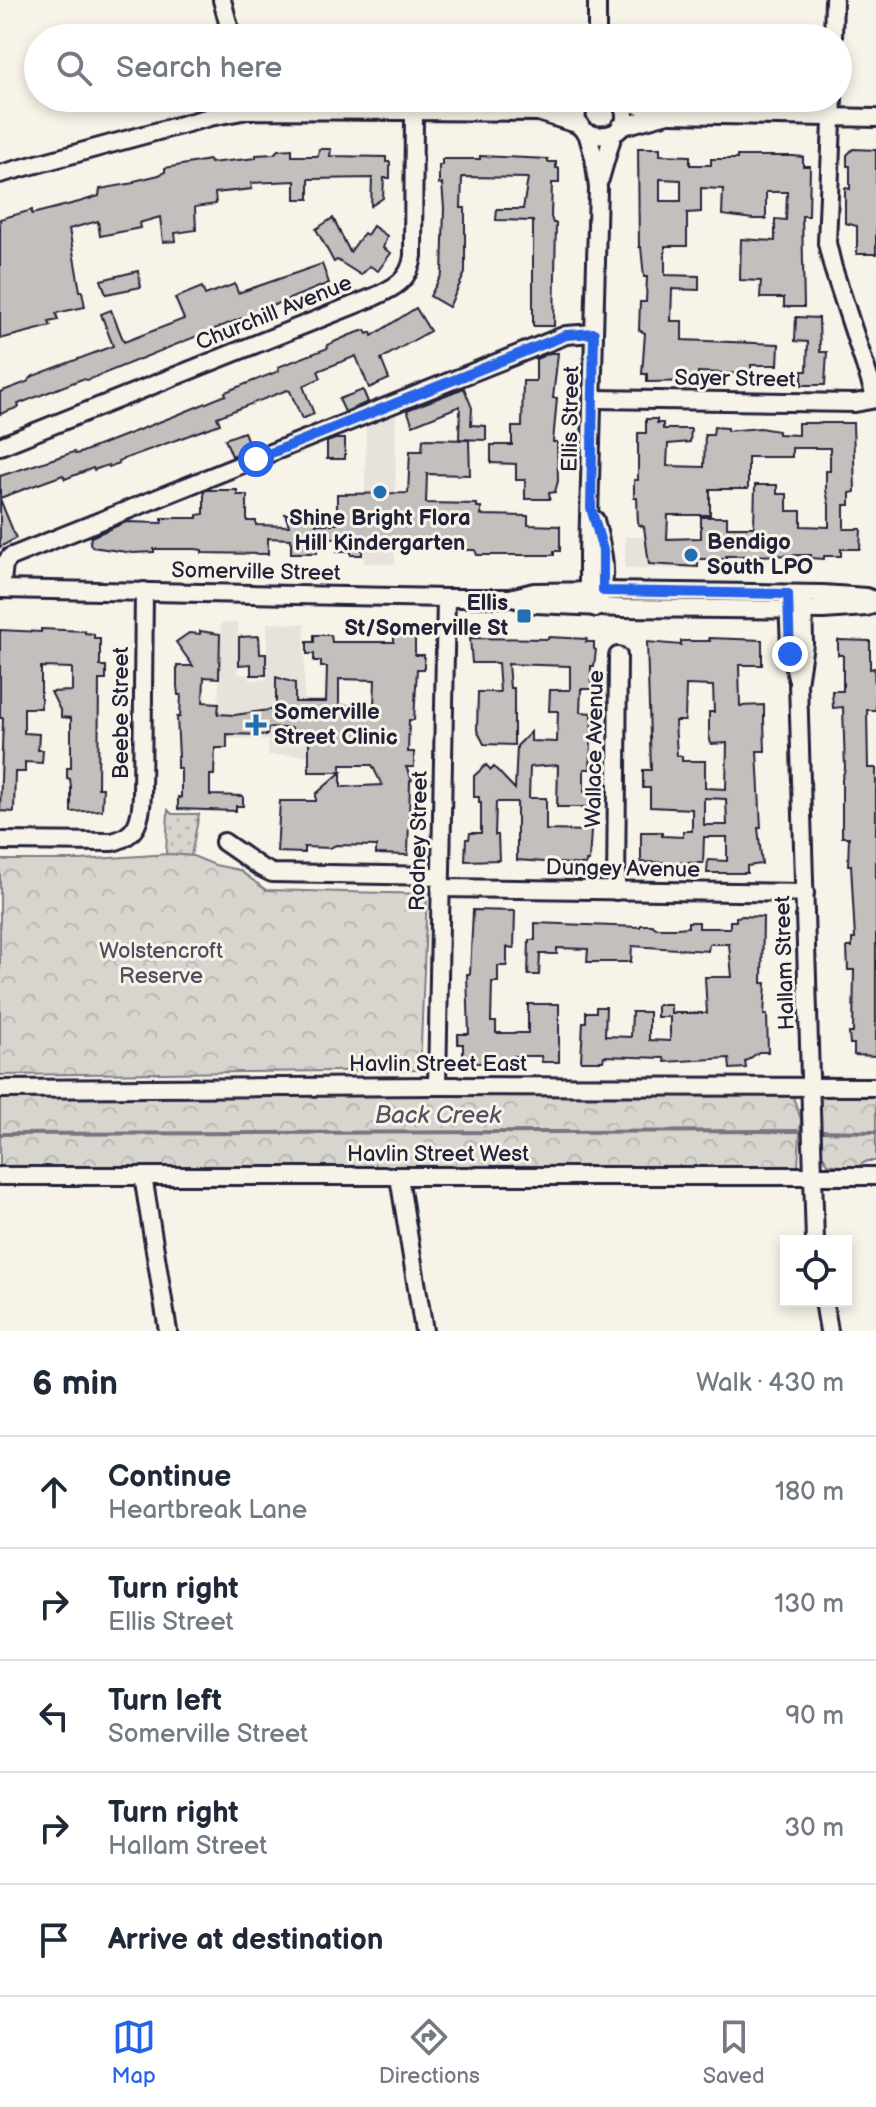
<!DOCTYPE html>
<html lang="en">
<head>
<meta charset="utf-8">
<style>
	body { margin:0; font-family:"Balsamiq Sans",sans-serif; background:#f2f2f3; color:#1f2937 }
	.controls { position:absolute; right:24px; bottom:24px; display:grid; overflow:hidden; border-radius:0px; box-shadow:0 4px 12px #0003 }
	.controls button { width:72px; height:72px; display:grid; place-items:center; padding:0; border:0; border-bottom:2px solid #e0e1e3; background:#fff; color:#1f2937; font:40px sans-serif }
	.stop { position:absolute; width:24px; height:24px; margin:-18px; border:6px solid #2563eb; border-radius:50%; background:#fff }
	.stop.end { background:#2563eb; border-color:#fff; box-shadow:0 2px 8px #0008 }
	.list { margin:0; padding:0; list-style:none }
	h2 { display:flex; justify-content:space-between; align-items:center; height:104px; margin:0; padding:0 32px; font-size:34px }
	h2 small { font-size:26px; font-weight:400; color:#747a83 }
	.list li { display:grid; grid-template-columns:52px 1fr auto; gap:24px; align-items:center; box-sizing:border-box; height:112px; padding:0 32px; border-top:2px solid #e0e1e3 }
	.list b { display:block; font-size:30px; white-space:nowrap }
	.list p { margin:0; font-size:26px; white-space:nowrap; color:#747a83 }
	.list em { font-size:26px; font-style:normal; color:#747a83 }
	.icon { flex:none; width:44px; height:44px; fill:none; stroke:currentColor; stroke-width:2; stroke-linecap:round; stroke-linejoin:round }
	.map { position:relative; flex:none; width:876px; height:1331px; overflow:hidden }
	.search { position:absolute; background:#fff; box-shadow:0 4px 12px #0003; left:24px; right:24px; top:24px; height:88px; display:flex; align-items:center; gap:20px; box-sizing:border-box; padding:0 28px; border-radius:44px; color:#747a83; font-size:30px }
	.sheet { height:664px; background:#fff }
	nav { display:flex; justify-content:space-around; align-items:center; box-sizing:border-box; height:112px; border-top:2px solid #e0e1e3; background:#fff; font-size:22px; color:#747a83 }
	nav a { display:grid; justify-items:center; gap:4px }
	nav .on { color:#2563eb }
	.map>svg:first-child { display:block }
	.built { fill:#e7e3db }
	.grass { fill:url(#grass-dots); stroke:#7d7c85; stroke-width:2 }
	.forest { fill:url(#forest-crowns); stroke:#7d7c85; stroke-width:2 }
	.lines { fill:none; stroke-linecap:round; stroke-linejoin:round }
	.stream { stroke:#76747f; stroke-width:4 }
	.building { fill:#c2bfbd; stroke:#22223b; stroke-width:2; fill-rule:evenodd }
	.minor-casing { stroke:#22223b; stroke-width:22 }
	.minor { stroke:#f7f3e8; stroke-width:16 }
	.route { stroke:#2563eb; stroke-width:10 }
	.poi-dot { fill:#1f6fb2; stroke:#f7f3e8; stroke-width:3 }
	.labels { text-anchor:middle; dominant-baseline:central; stroke-width:6; stroke-linejoin:round; paint-order:stroke }
	.street-label { font-size:22px; fill:#22223b; stroke:#f7f3e8 }
	.poi-label { font-size:22px; font-weight:bold; fill:#22223b; stroke:#f7f3e8; text-anchor:start }
	.park-label { font-size:22px; fill:#504f60; stroke:#f7f3e8 }
	.water-label { font-size:24px; font-style:italic; fill:#535263; stroke:#f7f3e8 }
</style>
</head>
<body>
<div class="map">
<svg width="876" height="1331" viewBox="0 0 876 1331">
	<defs>
		<pattern id="grass-dots" width="8" height="8" patternUnits="userSpaceOnUse" patternTransform="scale(2)"><rect width="8" height="8" fill="#d8d5cf"/><path d="M2 2h.1M6 6h.1" fill="none" stroke="#b9b7b3" stroke-width="1.8" stroke-linecap="round"/></pattern>
		<pattern id="forest-crowns" width="20" height="18" patternUnits="userSpaceOnUse" patternTransform="scale(2)"><rect width="20" height="18" fill="#d8d5cf"/><path d="M2 6a3 3 0 1 1 6 0M12 15a3 3 0 1 1 6 0" fill="none" stroke="#b9b7b3"/></pattern>
	</defs>
	<rect width="100%" height="100%" fill="#f7f3e8"/>
	<filter id="ink" filterUnits="userSpaceOnUse"><feTurbulence type="fractalNoise" baseFrequency=".0125" numOctaves="2"/><feDisplacementMap in="SourceGraphic" scale="16" xChannelSelector="R" yChannelSelector="G"/><feConvolveMatrix kernelMatrix="1 2 1 2 8 2 1 2 1" color-interpolation-filters="sRGB"/></filter>
	<g filter="url(#ink)">
		<g class="built">
			<path d="M396 408 395 564 364 563 366 421Z"/>
			<path d="M625 537H699V569L625 568Z"/>
			<path d="M221 623H238V674L249 675 250 680 267 679V623L305 624 304 699H340L339 755H268V740L217 738Z"/>
		</g>
		<path class="grass" d="M168 810 172 814H199L191 856 166 854Z"/>
		<g class="forest">
			<path d="M169 854 193 856 215 865 239 870 266 890 427 894 420 1070 0 1075V860H81Z"/>
			<path d="M876 1092V1161H867L855 1168 828 1164 819 1150 818 1099 821 1095Z"/>
			<path d="M792 1094 801 1119 798 1166 786 1171 0 1169V1095Z"/>
		</g>
		<g class="lines">
			<g class="stream">
				<path d="M814 1131 876 1132"/>
				<path d="M0 1134 806 1131"/>
			</g>
		</g>
		<g class="building">
			<path d="M638 148H660V155L690 156V165H711V159H737V156H793L803 157V166H810L809 216H802L804 307H784V298H760L761 281 740 280 741 239 775 241V219L786 220 787 192H766V219H753L722 215 723 189 701 188V212L687 213V246H665V275L699 276V290L672 289 671 321H682V340L779 344 778 365H751V374L698 372V381L647 382V374H642L645 333 639 330 640 302H646L647 277H644L641 247H639ZM660 179 681 180V201H660Z"/>
			<path d="M292 149V156H318L319 149H331L330 156 386 157V162H390V178H384L383 198 371 206 372 178 309 179V199H295V181L251 183 252 189 215 193 216 204 195 207 196 230 175 233 176 241 163 242 160 217 139 223 140 228 100 236 98 221 69 229 80 291H82L85 307 56 313 58 320 49 322 51 326 0 339V219L32 210V214L79 202 99 196 100 189 134 183V181L159 175 165 172V168L209 160 210 163 256 158V155L274 154 278 150Z"/>
			<path d="M853 149 876 150V254H857V226L845 223V188L850 189V166H847V155Z"/>
			<path d="M480 156 548 159V162H556V168H559V183H552L551 217 553 223H556L554 326H533V221L496 220 497 209H523L528 178 462 177 461 208H465V273L449 307 430 296 442 274 444 208 442 184H439V165H442V159H480Z"/>
			<path d="M333 218 350 252 364 233 367 235 373 226 387 236 383 248 391 253 378 271 370 266 361 275 337 260 334 262 316 229Z"/>
			<path d="M322 264 329 283 88 380 82 379 18 404 19 407 0 414V392L27 382 33 376 113 346 101 314 111 310 124 342 184 319 175 298 202 287 205 295 235 284 238 293Z"/>
			<path d="M138 271 141 287 106 294 101 280Z"/>
			<path d="M416 308 430 331 381 359 389 379 369 388 356 356 318 371 321 378 303 386 314 414 302 419 290 391 287 390 217 417 220 424 118 461 119 463 109 467 108 465 94 470 93 468 65 479 63 475 0 498V476L74 452 75 454 80 453 177 415 226 395 225 392 279 371 278 367 328 348 327 345 350 335 365 330 367 334 371 332 372 336Z"/>
			<path d="M796 317 819 318 820 352H827L825 385H802V371H807L808 342 795 341Z"/>
			<path d="M550 353H558L553 398H557L553 442H557L558 481 555 492 549 493 550 499H525V480H516V464L491 463V445H512V427H522L523 381H536V359Z"/>
			<path d="M464 388 472 408 471 425 486 426V440L459 439 460 406 413 425 407 410Z"/>
			<path d="M363 390 368 402 345 412 339 399Z"/>
			<path d="M646 419H657V423H663V429H691L690 442 668 444 667 466 704 467 705 435H713L714 427 727 428V431L760 428 778 431V434L798 435V423H853L855 492 850 493V505H844V529H861L860 549H841V556H824V559L811 558V555L726 556V559H698V567L649 564 644 527 638 524 637 498H634V480H638V433H646ZM792 448H830V471H826V490L829 505V527L801 526V511H787V494H777V485H755L754 527H727V517H701V538L667 539 668 515H710V489H748V457H792Z"/>
			<path d="M244 432 251 449 232 456 225 439Z"/>
			<path d="M335 439H345V459H327V442Z"/>
			<path d="M423 439 469 440 470 475 427 474 426 503 477 504V507H481V515L528 516V525L560 526V551H554V555H477L475 550H441V542L393 540 388 541V545L362 544V555H351V551H337V538H317V553H291V539L268 538V554L202 553V550L196 549H154V552L133 553 92 547 90 543 91 537 126 522 162 523V518H197V515L204 514V491L207 490H237V495H247V521H256V525L289 526 285 514 316 517V524H337V494L408 493 410 451H422Z"/>
			<path d="M0 499 16 538 0 547Z"/>
			<path d="M41 629 85 631V633L94 634V638H100V666H106V680H99L98 788H103L102 810 71 812V787L70 779 67 778V768H71V718L61 717V712L51 692 72 691V668L41 667V708H24V733L39 734 38 750H43L42 763 25 762V772H15L14 812 0 811 3 718H0V630L41 632Z"/>
			<path d="M200 631 220 634 219 678 204 677 203 702 219 703 218 714 235 715 276 709V677L295 683V702H326L327 667H321V661H314V654H307V642H314V635H331L332 642H394V634H415V655H424V669H417L414 720H409L408 752H414V767H406L412 780 410 781 408 855 376 854V846L336 845 330 848 304 847V853L277 852 280 801H316V794L341 772H309V737H292V728H268L267 735 227 734V748H215L214 775H210V795L243 796V806H236V811L178 809V797L181 798V768H177V757H179L177 717H180L181 695H178L177 686V666H193L176 642 189 633 200 634ZM339 679 375 680 374 707 339 705ZM341 765H372L382 785 341 787Z"/>
			<path d="M259 636 260 654H266V675H251V664L239 665V637Z"/>
			<path d="M548 637 587 639 586 642H594V649L596 650 594 666H591V689H581L580 712 592 713 590 769H584V792L590 795V807H557L558 765 530 767 529 798H546V830L591 831 589 861H586V865L517 860V802H496L495 835H498L499 860 465 861 466 839H469L470 833H481V802H479V797H474V776L486 765 491 770 494 767 515 789 517 746 531 732V741L557 742 558 711H549L550 690H570V666L508 664 510 688H514V745L484 744 477 730 478 692H500L498 663H472L470 638 548 639Z"/>
			<path d="M709 638 762 640V665H739L740 706 764 705V721L765 751H757L761 828H758L762 864 747 866V873H707L708 860 727 861V837H704L703 863 641 862V832H662V836L683 837V831H692V809L650 807V788H643V770H651L647 642 681 645V641H710ZM686 685 713 686 714 712H709V735L711 744 727 743 726 789 705 788V761H682V756H677L675 721H685ZM704 798 726 799 727 825H704Z"/>
			<path d="M838 640 870 641V669L874 668 876 710H867L868 768H876V1056L854 1055V1044H850L849 1033H853L854 970H848L847 947H852V939H855L851 865H848L849 837H842V779L845 769 843 707 833 708 832 691H843V655H838Z"/>
			<path d="M473 910 515 911 514 948 507 947V966H498V982H492L491 1022H496V1033H528V1004H559V1062H542L541 1056H513L509 1058V1061H496V1063H473L463 1060V1044H458V1034H469L467 974H470Z"/>
			<path d="M742 916 763 917 762 983H766L764 1015H767L768 1052H759L745 1062 746 1068 730 1069 729 1058 665 1062 664 1058 604 1056 603 1061H581L583 1022H586V1012H596V1007H606L605 1036 631 1037 632 1012H649V1040L670 1041V1017H657V1005H671V1013H707L705 977H732L729 944H709L708 951 632 946 631 962H587L588 949 557 948V954H540L539 975H528L529 940H535V923L640 927 641 925H652L656 928H677L688 927V922H699V928H730V921H736V917Z"/>
		</g>
		<g class="lines">
			<defs>
				<g id="minor">
					<path d="M222 0 232 38"/>
					<path d="M597 38V0"/>
					<path d="M833 38 834 0"/>
					<path d="M584 98C549 147 652 149 618 98"/>
					<path d="M833 98 827 243 833 268 876 399"/>
					<path d="M620 100 670 114 876 118"/>
					<path d="M620 127 668 114"/>
					<path d="M587 133 594 157 598 188 588 554V591L596 608"/>
					<path d="M0 174 210 117 248 110 538 112 580 125"/>
					<path d="M600 179 613 134"/>
					<path d="M593 399 855 403 876 399"/>
					<path d="M0 446 374 297C394 288 410 280 413 256L414 112"/>
					<path d="M595 520C601 544 610 575 599 599"/>
					<path d="M0 589 446 598H510L534 592 603 591 823 594 866 597 876 601"/>
					<path d="M1 589 4 565 10 557 566 335 594 333"/>
					<path d="M803 594 804 644 798 683 815 1241"/>
					<path d="M516 599 536 604 621 608 823 610 866 607 876 604"/>
					<path d="M788 602 790 646 797 678"/>
					<path d="M0 841 112 842C138 836 141 819 142 795L144 591"/>
					<path d="M224 842 260 867 272 873 440 876"/>
					<path d="M440 888 805 893"/>
					<path d="M616 891 618 656"/>
					<path d="M437 1086 446 598"/>
					<path d="M0 1089 437 1086 876 1087"/>
					<path d="M0 1176H876"/>
					<path d="M143 1176 168 1331"/>
					<path d="M399 1177 424 1331"/>
					<path d="M824 1301 829 1331"/>
				</g>
			</defs>
			<use href="#minor" class="minor-casing"/>
			<use href="#minor" class="minor"/>
		</g>
	</g>
	<g class="lines" filter="url(#ink)">
		<path class="route" d="M256 459 566 335 594 333 591 508 603 550V591L788 594 790 654"/>
	</g>
	<g class="poi-dot">
		<circle cx="380" cy="492" r="8"/>
		<circle cx="691" cy="555" r="8"/>
		<rect x="516" y="608" width="16" height="16" rx="4"/>
		<path d="M252 713h8v8h8v8h-8v8h-8v-8h-8v-8h8z"/>
	</g>
	<g class="labels">
		<g class="street-label">
			<text transform="translate(274 313) rotate(-22)">Churchill Avenue</text>
			<text transform="translate(735 379) rotate(1)">Sayer Street</text>
			<text transform="translate(571 419) rotate(-89)">Ellis Street</text>
			<text transform="translate(256 572) rotate(1)">Somerville Street</text>
			<text transform="translate(121 713) rotate(-90)">Beebe Street</text>
			<text transform="translate(595 749) rotate(-89)">Wallace Avenue</text>
			<text transform="translate(419 841) rotate(-89)">Rodney Street</text>
			<text transform="translate(623 869) rotate(1)">Dungey Avenue</text>
			<text transform="translate(785 963) rotate(-92)">Hallam Street</text>
			<text x="438" y="1064">Havlin Street East</text>
			<text x="438" y="1154">Havlin Street West</text>
		</g>
		<g class="poi-label">
			<text x="380" y="518" text-anchor="middle">Shine Bright Flora<tspan x="380" dy="25">Hill Kindergarten</tspan></text>
			<text x="707" y="542">Bendigo<tspan x="707" dy="25">South LPO</tspan></text>
			<text x="508" y="603" text-anchor="end">Ellis<tspan x="508" dy="25">St/Somerville St</tspan></text>
			<text x="274" y="712">Somerville<tspan x="274" dy="25">Street Clinic</tspan></text>
		</g>
		<g class="park-label">
			<text x="161" y="951">Wolstencroft<tspan x="161" dy="25">Reserve</tspan></text>
		</g>
		<g class="water-label">
			<text x="438" y="1115">Back Creek</text>
		</g>
	</g>
</svg>
<div class="controls">
<button><svg class="icon" aria-label="locate" viewBox="0 0 24 24"><circle cx="12" cy="12" r="6"/><path d="M12 2v4M12 18v4M2 12h4M18 12h4"/></svg></button>
</div>
<div class="stop" style="left:256px;top:459px"></div>
<div class="stop end" style="left:790px;top:654px"></div>
<div class="search"><svg class="icon" aria-label="search" viewBox="0 0 24 24"><circle cx="10" cy="10" r="6"/><path d="M15 15l6 6"/></svg>Search here</div>
</div>
<section class="sheet">
<h2>6 min<small>Walk · 430 m</small></h2>
<ul class="list">
<li><svg class="icon" aria-label="ahead" viewBox="0 0 24 24"><path d="M12 20V5M6 11l6-6 6 6"/></svg><div><b>Continue</b><p>Heartbreak Lane</p></div><em>180 m</em></li>
<li><svg class="icon" aria-label="right" viewBox="0 0 24 24"><path d="M7 20v-9h11M14 6l5 5-5 5"/></svg><div><b>Turn right</b><p>Ellis Street</p></div><em>130 m</em></li>
<li><svg class="icon" aria-label="left" viewBox="0 0 24 24"><path d="M17 20v-9H6M10 6l-5 5 5 5"/></svg><div><b>Turn left</b><p>Somerville Street</p></div><em>90 m</em></li>
<li><svg class="icon" aria-label="right" viewBox="0 0 24 24"><path d="M7 20v-9h11M14 6l5 5-5 5"/></svg><div><b>Turn right</b><p>Hallam Street</p></div><em>30 m</em></li>
<li><svg class="icon" aria-label="arrive" viewBox="0 0 24 24"><path d="M6 21V4h12l-3 4 3 4H6"/></svg><div><b>Arrive at destination</b></div></li>
</ul>
</section>
<nav>
<a class="on"><svg class="icon" aria-label="map" viewBox="0 0 24 24"><path d="M3 6l6-2 6 2 6-2v14l-6 2-6-2-6 2zM9 4v14M15 6v14"/></svg>Map</a>
<a><svg class="icon" aria-label="directions" viewBox="0 0 24 24"><path d="M12 3l9 9-9 9-9-9zM9 14v-3h6M13 9l2 2-2 2"/></svg>Directions</a>
<a><svg class="icon" aria-label="saved" viewBox="0 0 24 24"><path d="M7 4h10v16l-5-4-5 4z"/></svg>Saved</a>
</nav>
</body>
</html>
